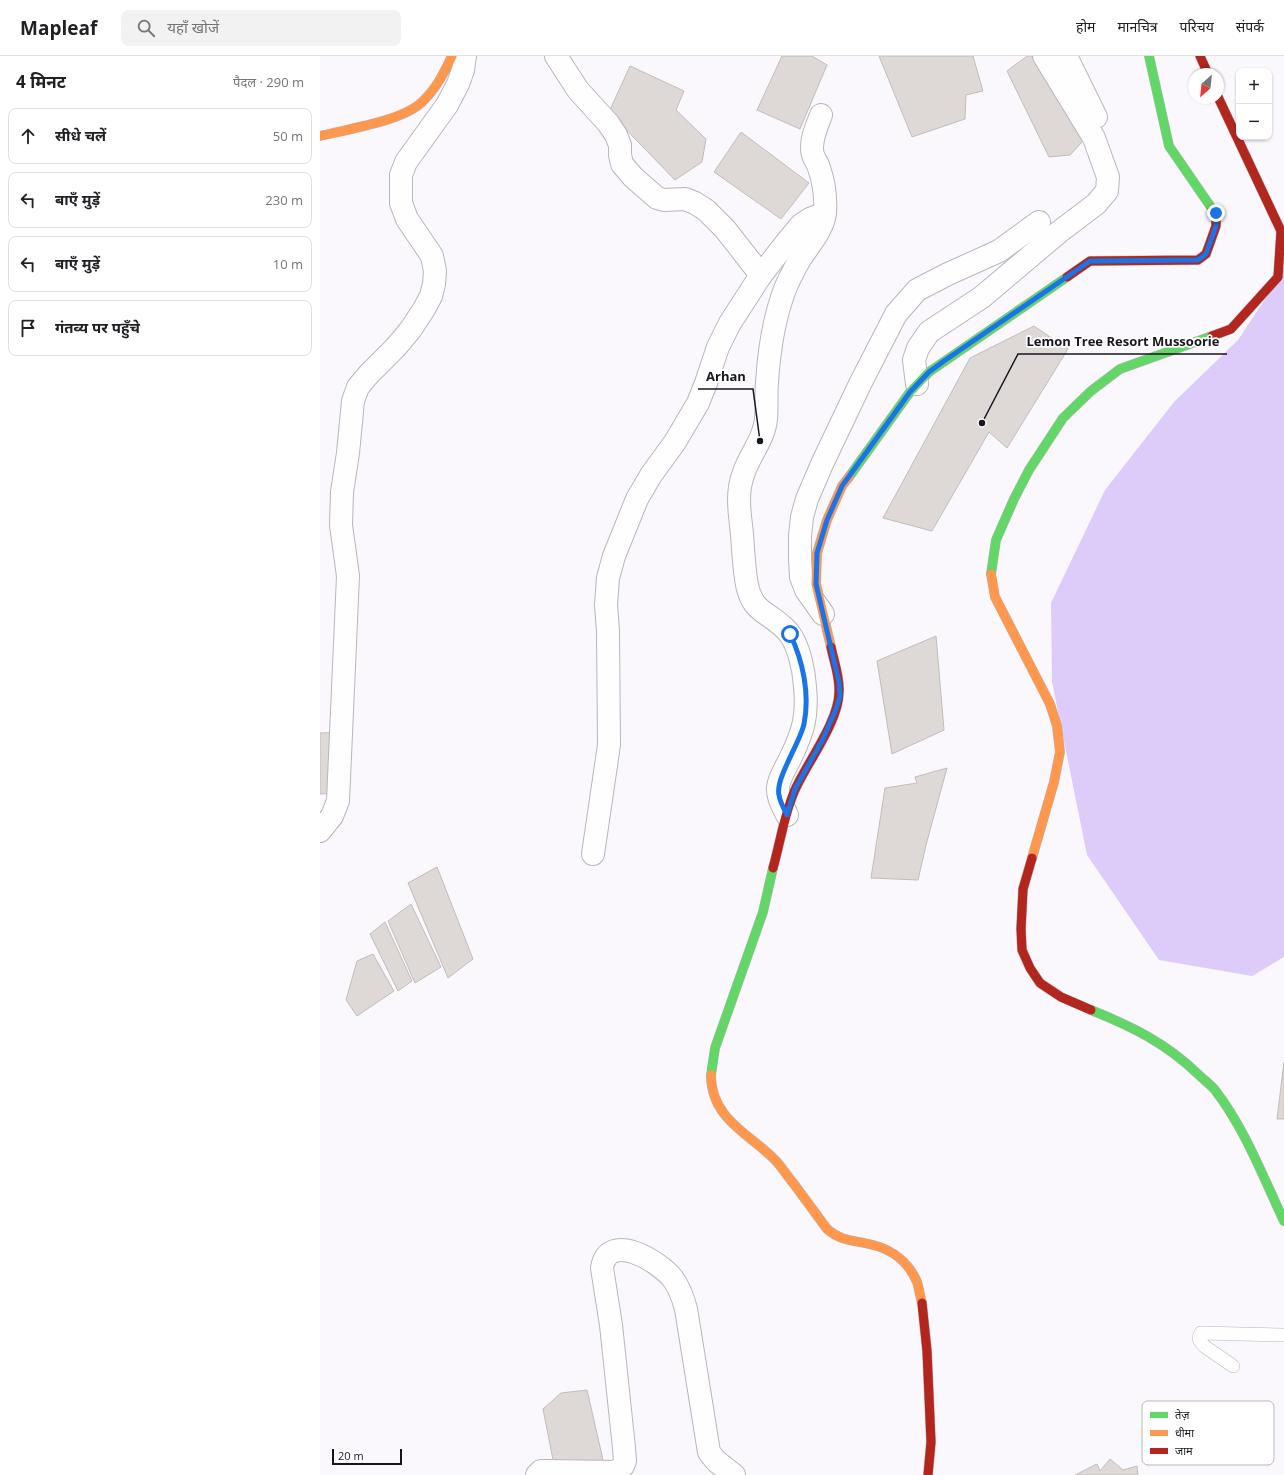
<!DOCTYPE html>
<html lang="hi">
<head>
<meta charset="utf-8">
<style>
	body { margin:0; font-family:"Open Sans","Noto Sans Devanagari",sans-serif; background:#f2f2f2; color:#202124 }
	.controls { position:absolute; right:12px; top:12px; display:grid; overflow:hidden; border-radius:8px; box-shadow:0 1px 3px #0004 }
	.controls button { width:36px; height:36px; display:grid; place-items:center; padding:0; border:0; border-bottom:1px solid #e0e0e0; background:#fff; color:#202124; font:20px sans-serif }
	.compass { position:absolute; left:868px; top:12px; width:36px; height:36px; border-radius:50%; background:#fff; box-shadow:0 1px 3px #0004; rotate:207deg }
	.scale { position:absolute; left:12px; bottom:10px; width:70px; box-sizing:border-box; padding-left:4px; border:2px solid #18141e; border-top:0; font-size:11px; line-height:14px; white-space:nowrap; color:#18141e; -webkit-text-stroke:3px #fff; paint-order:stroke }
	.stop { position:absolute; width:12px; height:12px; margin:-9px; border:3px solid #1a73e8; border-radius:50%; background:#fff }
	.stop.end { background:#1a73e8; border-color:#fff; box-shadow:0 1px 4px #0008 }
	.list { margin:0; padding:0; list-style:none }
	h2 { display:flex; justify-content:space-between; align-items:center; height:52px; margin:0; padding:0 16px; font-size:17px }
	h2 small { font-size:13px; font-weight:400; color:#757577 }
	.list li { display:grid; grid-template-columns:26px 1fr auto; gap:12px; align-items:center; box-sizing:border-box; height:56px; margin:0 8px 8px; padding:0 8px; border:1px solid #e0e0e0; border-radius:8px }
	.list b { display:block; font-size:15px; white-space:nowrap }
	.list em { font-size:13px; font-style:normal; color:#757577 }
	.icon { flex:none; width:22px; height:22px; fill:none; stroke:currentColor; stroke-width:2; stroke-linecap:round; stroke-linejoin:round }
	.map { position:relative; flex:none; width:964px; height:1419px; overflow:hidden }
	header { display:flex; align-items:center; gap:24px; box-sizing:border-box; height:56px; padding:0 20px; background:#fff; border-bottom:1px solid #e0e0e0 }
	header strong { font-size:19px }
	nav { display:flex; gap:22px; margin-inline-start:auto; font-size:14px }
	.search { width:280px; height:36px; background:#f2f2f2; display:flex; align-items:center; gap:10px; box-sizing:border-box; padding:0 14px; border-radius:8px; color:#757577; font-size:15px }
	main { display:flex }
	aside { flex:1; background:#fff }
	.map>svg:first-child { display:block }
	.forest { fill:#ddccfa }
	.building { fill:#ded9d7; stroke:#c2bdbb }
	.lines { fill:none; stroke-linecap:round; stroke-linejoin:round }
	.lane-casing { stroke:#b8b5bc; stroke-width:14 }
	.street-casing { stroke:#b8b5bc; stroke-width:24 }
	.fast-casing { stroke:#b8b5bc; stroke-width:10 }
	.slow-casing { stroke:#b8b5bc; stroke-width:10 }
	.jam-casing { stroke:#b8b5bc; stroke-width:10 }
	.lane { stroke:#fefeff; stroke-width:13 }
	.street { stroke:#fefeff; stroke-width:22 }
	.fast { stroke:#63d668; stroke-width:9 }
	.slow { stroke:#ff974d; stroke-width:9 }
	.jam { stroke:#b3261e; stroke-width:9 }
	.route { stroke:#1a73e8; stroke-width:5 }
	.key { fill:#fff; stroke:#bab8bc; stroke-width:1 }
	.key-label { font-size:11px; fill:#18141e }
	.leader { fill:none; stroke:#18141e; stroke-width:1.5 }
	.callout-dot { fill:#18141e; stroke:#fff; stroke-width:1.5 }
	.callout-label { font-size:13px; text-anchor:middle; font-weight:bold; fill:#18141e; stroke:#fff; stroke-width:3.5; stroke-linejoin:round; paint-order:stroke }
</style>
</head>
<body>
<header>
<strong>Mapleaf</strong>
<div class="search"><svg class="icon" aria-label="search" viewBox="0 0 24 24"><circle cx="10" cy="10" r="6"/><path d="M15 15l6 6"/></svg>यहाँ खोजें</div>
<nav><a>होम</a><a>मानचित्र</a><a>परिचय</a><a>संपर्क</a></nav>
</header>
<main>
<aside>
<h2>4 मिनट<small>पैदल · 290 m</small></h2>
<ul class="list">
<li><svg class="icon" aria-label="ahead" viewBox="0 0 24 24"><path d="M12 20V5M6 11l6-6 6 6"/></svg><div><b>सीधे चलें</b></div><em>50 m</em></li>
<li><svg class="icon" aria-label="left" viewBox="0 0 24 24"><path d="M17 20v-9H6M10 6l-5 5 5 5"/></svg><div><b>बाएँ मुड़ें</b></div><em>230 m</em></li>
<li><svg class="icon" aria-label="left" viewBox="0 0 24 24"><path d="M17 20v-9H6M10 6l-5 5 5 5"/></svg><div><b>बाएँ मुड़ें</b></div><em>10 m</em></li>
<li><svg class="icon" aria-label="arrive" viewBox="0 0 24 24"><path d="M6 21V4h12l-3 4 3 4H6"/></svg><div><b>गंतव्य पर पहुँचे</b></div></li>
</ul>
</aside>
<div class="map">
<svg width="964" height="1419" viewBox="0 0 964 1419">
	<rect width="100%" height="100%" fill="#faf8fc"/>
	<path class="forest" d="M964 210V901L932 920 839 904 767 799 732 626 731 547 785 434 854 346 918 284 961 219Z"/>
	<g class="building">
		<path d="M462 0H492L507 9 480 73 437 54Z"/>
		<path d="M559 0H653L663 35 646 39 645 63 592 81Z"/>
		<path d="M707 0H736L776 71 750 99 729 101 687 15Z"/>
		<path d="M310 10 364 35 356 54 386 83 382 106 355 124 289 56Z"/>
		<path d="M421 76 489 127 461 163 394 116Z"/>
		<path d="M714 270 748 293 687 392 669 376 612 475 563 462 650 302Z"/>
		<path d="M616 580 624 674 572 698 557 605Z"/>
		<path d="M28 676 24 737 0 738V677Z"/>
		<path d="M627 712 606 789 598 824 551 822 565 732 597 727 595 721Z"/>
		<path d="M117 811 153 903 128 922 88 827Z"/>
		<path d="M91 848 121 911 95 927 68 865Z"/>
		<path d="M65 866 92 925 78 935 50 878Z"/>
		<path d="M53 898 74 935 37 960 26 944 37 905Z"/>
		<path d="M964 1006V1063H957Z"/>
		<path d="M267 1334 284 1408 236 1419 223 1353 241 1337Z"/>
		<path d="M790 1403 803 1414 817 1410 818 1419H755L777 1408 780 1415Z"/>
	</g>
	<g class="lines">
		<defs>
			<path id="lane" d="M913 1310 884 1290 880 1285 879 1282 881 1277 964 1279"/>
			<g id="street">
				<path d="M236 0 258 34 288 67 296 79 300 89V99L302 108 313 121 337 142 344 144 365 143 375 147 386 154 405 173 441 219"/>
				<path d="M746 0 776 61"/>
				<path d="M597 328 594 304 598 292 609 276 662 241 739 176 776 148 787 135 788 121 774 82 724 0"/>
				<path d="M503 558 486 534 481 521 480 503V480L482 461 487 443 502 408 541 326 576 258 597 234 628 218 679 195 719 166"/>
				<path d="M467 759C463 750 457 741 458 731 459 722 466 711 470 703 483 676 488 661 485 631 484 614 479 590 469 577 450 554 431 560 426 523 424 509 423 493 422 478 420 459 416 438 423 419 429 399 444 384 446 363 447 351 446 338 447 326 449 295 454 262 465 233 469 223 475 212 480 203 489 189 503 174 505 157 506 142 504 126 499 112 498 107 494 103 493 99 489 86 497 70 501 59"/>
				<path d="M0 775 12 760 18 745 28 520 21 469 22 436 28 397 33 345 38 331 49 318 76 291 91 273 104 253 111 240 114 228 115 215 112 200 87 163 81 147V119L86 106 127 49 138 28 143 14 145 0"/>
				<path d="M273 798 289 689 288 575 286 549 288 522 294 500 317 443 331 419 355 386 378 347 386 327 398 291 410 267 441 219 466 187 481 169 490 163 505 157"/>
				<path d="M217 1419 221 1415H226L296 1416 303 1410 305 1405 304 1392 291 1269 282 1212C288 1174 339 1205 353 1223 360 1232 363 1242 366 1253L389 1396 396 1405 414 1419"/>
			</g>
			<g id="fast">
				<path d="M829 0 849 90 895 157 896 164"/>
				<path d="M529 421 590 336 609 316 747 221"/>
				<path d="M671 518 676 484 694 443 709 414 743 362 771 335 800 313 892 280"/>
				<path d="M771 954C813 971 846 987 879 1019 884 1024 890 1028 895 1034 925 1073 943 1121 964 1165"/>
				<path d="M391 1019 395 992 443 856 453 812"/>
			</g>
			<g id="slow">
				<path d="M0 80C28 73 82 65 102 46 116 33 124 17 132 0"/>
				<path d="M671 518 675 541 730 648 737 670 740 696 734 726 712 802"/>
				<path d="M511 591 496 528 497 497 507 464 522 430 529 421"/>
				<path d="M391 1019C391 1064 431 1078 457 1106 463 1113 468 1121 474 1128 485 1143 496 1158 507 1173 522 1186 535 1184 553 1189 573 1194 589 1207 597 1226 599 1232 600 1240 602 1247"/>
			</g>
			<g id="jam">
				<path d="M880 0 888 18"/>
				<path d="M747 221 770 205 878 204 886 198 896 170V164"/>
				<path d="M892 280 911 273 958 221 961 175 898 41"/>
				<path d="M712 802 703 833 701 873 702 894 710 912 720 927 741 941 771 954"/>
				<path d="M453 812C460 787 464 760 474 736 486 708 519 666 519 636 520 621 514 606 511 591"/>
				<path d="M602 1247 607 1295 611 1386 608 1419"/>
			</g>
		</defs>
		<use href="#lane" class="lane-casing"/>
		<use href="#street" class="street-casing"/>
		<use href="#fast" class="fast-casing"/>
		<use href="#slow" class="slow-casing"/>
		<use href="#jam" class="jam-casing"/>
		<use href="#lane" class="lane"/>
		<use href="#street" class="street"/>
		<use href="#fast" class="fast"/>
		<use href="#slow" class="slow"/>
		<use href="#jam" class="jam"/>
	</g>
	<g class="lines">
		<path class="route" d="M470 578C483 605 490 638 484 668 480 687 455 723 459 739 460 746 464 753 467 759L475 733 503 683 516 653 520 640 519 626 496 528 497 497 507 464 522 430 590 336 609 316 624 305 770 205 878 204 886 198 896 170V157"/>
	</g>
	<rect x="822" y="1345" width="132" height="64" rx="6" class="key"/>
	<rect x="830" y="1356" width="18" height="6" fill="#63d668"/>
	<rect x="830" y="1374" width="18" height="6" fill="#ff974d"/>
	<rect x="830" y="1392" width="18" height="6" fill="#b3261e"/>
	<g class="key-label">
		<text x="855" y="1363">तेज़</text>
		<text x="855" y="1381">धीमा</text>
		<text x="855" y="1399">जाम</text>
	</g>
	<path class="leader" d="M662 367L698 298H907M440 385L433 333H378"/>
	<g class="callout-dot">
		<circle cx="662" cy="367" r="4"/>
		<circle cx="440" cy="385" r="4"/>
	</g>
	<g class="callout-label">
		<text x="803" y="290">Lemon Tree Resort Mussoorie</text>
		<text x="406" y="325">Arhan</text>
	</g>
</svg>
<div class="controls">
<button>+</button>
<button>−</button>
</div>
<svg class="compass" viewBox="-18 -18 36 36"><path d="M0-13l5 13h-10z" fill="#e53935"/><path d="M0 13l5-13h-10z" fill="#757577"/></svg>
<div class="scale">20 m</div>
<div class="stop" style="left:470px;top:578px"></div>
<div class="stop end" style="left:896px;top:157px"></div>
</div>
</main>
</body>
</html>
